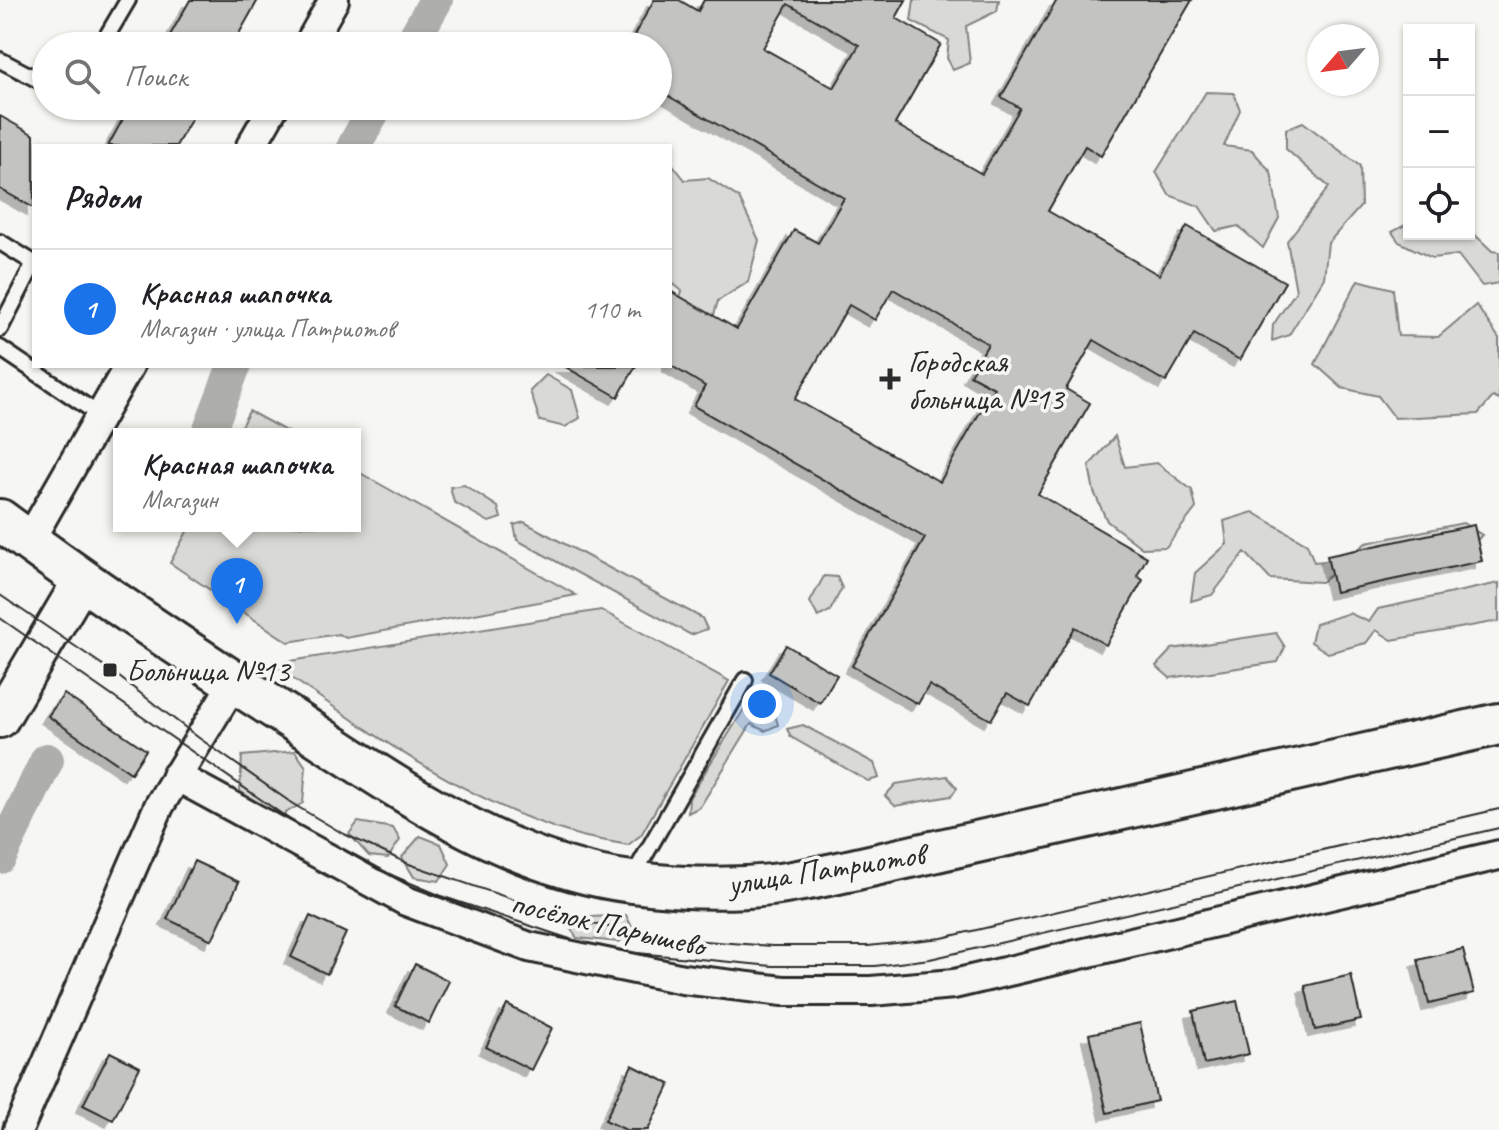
<!DOCTYPE html>
<html lang="ru">
<head>
<meta charset="utf-8">
<style>
	body { margin:0; font-family:Caveat,sans-serif; background:#f2f2f2; color:#202124 }
	.controls { position:absolute; right:24px; top:24px; display:grid; overflow:hidden; border-radius:0px; box-shadow:0 2px 6px #0004 }
	.controls button { width:72px; height:72px; display:grid; place-items:center; padding:0; border:0; border-bottom:2px solid #e0e0e0; background:#fff; color:#202124; font:40px sans-serif }
	.compass { position:absolute; left:1307px; top:24px; width:72px; height:72px; border-radius:50%; background:#fff; box-shadow:0 2px 6px #0004; rotate:242deg }
	.you { position:absolute; left:762px; top:704px; width:28px; height:28px; margin:-20px; border:6px solid #fff; border-radius:50%; background:#1a73e8; box-shadow:0 0 0 12px #1a73e833 }
	.badge { display:grid; place-items:center; width:52px; height:52px; border-radius:50%; background:#1a73e8; color:#fff; font-size:26px; font-weight:700 }
	.pin { position:absolute; translate:-50% -66px; filter:drop-shadow(0 2px 4px #0008) }
	.pin::after { content:''; position:absolute; top:42px; width:28px; height:24px; background:inherit; clip-path:polygon(0 0,100% 0,50% 100%) }
	.popup { position:absolute; left:113px; top:428px; width:248px; height:104px; box-sizing:border-box; display:grid; place-content:center; border-radius:0px; background:#fff; filter:drop-shadow(0 2px 6px #0005); font-size:26px; white-space:nowrap; color:#757577 }
	.popup b { font-size:30px; color:#202124 }
	.popup::after { content:''; position:absolute; left:50%; top:100%; margin-left:-16px; border:16px solid transparent; border-top-color:#fff }
	.list { margin:0; padding:0; list-style:none }
	h2 { display:flex; justify-content:space-between; align-items:center; height:104px; margin:0; padding:0 32px; font-size:34px }
	h2 small { font-size:26px; font-weight:400; color:#757577 }
	.list li { display:grid; grid-template-columns:52px 1fr auto; gap:24px; align-items:center; box-sizing:border-box; height:120px; padding:0 32px; border-top:2px solid #e0e0e0 }
	.list b { display:block; font-size:30px; white-space:nowrap }
	.list p { margin:0; font-size:26px; white-space:nowrap; color:#757577 }
	.list em { font-size:26px; font-style:normal; color:#757577 }
	.icon { flex:none; width:44px; height:44px; fill:none; stroke:currentColor; stroke-width:2; stroke-linecap:round; stroke-linejoin:round }
	.map { position:relative; flex:none; width:1499px; height:1130px; overflow:hidden }
	.search { position:absolute; background:#fff; box-shadow:0 2px 6px #0004; left:32px; top:32px; width:640px; height:88px; display:flex; align-items:center; gap:20px; box-sizing:border-box; padding:0 28px; border-radius:44px; color:#757577; font-size:30px }
	.panel { position:absolute; background:#fff; box-shadow:0 2px 6px #0004; left:32px; top:144px; width:640px; height:224px; border-radius:0px }
	.map>svg:first-child { display:block }
	.green { fill:#d9d9d5; stroke:#828280; stroke-width:2 }
	.lines { fill:none; stroke-linecap:round; stroke-linejoin:round }
	.canal { stroke:#aeaeab; stroke-width:34 }
	.building { fill:#c3c3c0; stroke:#2b2b2b; stroke-width:2; fill-rule:evenodd; filter:url(#shadow) }
	.service-casing { stroke:#2b2b2b; stroke-width:20 }
	.minor-casing { stroke:#2b2b2b; stroke-width:34 }
	.tertiary-casing { stroke:#2b2b2b; stroke-width:42 }
	.secondary-casing { stroke:#2b2b2b; stroke-width:46 }
	.service { stroke:#f6f6f2; stroke-width:14 }
	.minor { stroke:#f6f6f2; stroke-width:28 }
	.tertiary { stroke:#f6f6f2; stroke-width:36 }
	.secondary { stroke:#f6f6f2; stroke-width:40 }
	.tram { stroke:#2b2b2b; stroke-width:2 }
	.poi-dot { fill:#2b2b2b; stroke:#f6f6f2; stroke-width:3 }
	.labels { text-anchor:middle; dominant-baseline:central; stroke-width:7; stroke-linejoin:round; paint-order:stroke }
	.poi-label { font-size:32px; fill:#2b2b2b; stroke:#f6f6f2; text-anchor:start }
	.street-label { font-size:32px; fill:#2b2b2b; stroke:#f6f6f2 }
</style>
</head>
<body>
<div class="map">
<svg width="1499" height="1130" viewBox="0 0 1499 1130">
	<defs>
		<filter id="shadow"><feDropShadow dx="-7" dy="7" stdDeviation="0" flood-color="#0004"/></filter>
	</defs>
	<rect width="100%" height="100%" fill="#f6f6f2"/>
	<filter id="ink" filterUnits="userSpaceOnUse"><feTurbulence type="fractalNoise" baseFrequency=".0125" numOctaves="2"/><feDisplacementMap in="SourceGraphic" scale="16" xChannelSelector="R" yChannelSelector="G"/><feConvolveMatrix kernelMatrix="1 2 1 2 8 2 1 2 1" color-interpolation-filters="sRGB"/></filter>
	<g filter="url(#ink)">
		<g class="green">
			<path d="M914 0H999L997 11 966 26 970 63 953 70 947 58 949 40 911 21Z"/>
			<path d="M1206 92 1234 93 1240 110 1224 146 1252 150 1271 172 1279 218 1263 248 1238 226 1216 231 1199 206 1169 195 1156 172Z"/>
			<path d="M1303 122 1360 166 1361 206 1328 243 1324 278 1289 335 1272 341 1273 325 1296 291 1287 241 1329 187 1286 149V129Z"/>
			<path d="M670 161 685 180 708 178 739 198 759 240 748 282 718 301 711 325 676 308 682 291 670 281Z"/>
			<path d="M1409 223V234H1469V229L1492 251 1499 252V283L1482 286 1458 255 1432 258 1399 242 1392 232Z"/>
			<path d="M1358 280 1393 289 1398 336 1438 337 1476 305 1499 338V400L1493 397 1478 414 1395 418 1378 396 1342 388 1315 364Z"/>
			<path d="M546 375 572 390 580 418 565 427 540 421 530 391Z"/>
			<path d="M249 411 291 434H237Z"/>
			<path d="M1115 436 1125 467 1157 463 1192 490 1196 508 1166 547 1142 548 1107 521 1094 492 1089 466Z"/>
			<path d="M355 470 576 595 346 638 338 634 288 642 170 563 190 526H355Z"/>
			<path d="M464 485 498 507 501 518 489 522 454 502 450 487Z"/>
			<path d="M1253 512 1307 544 1314 562 1345 559 1366 543 1463 523 1482 535 1469 549 1343 566 1321 582 1270 579 1245 552 1212 595 1191 601 1195 573 1227 544 1224 521Z"/>
			<path d="M524 522 702 618 707 629 691 635 517 540 514 525Z"/>
			<path d="M824 576 837 577 842 588 830 611 818 617 810 602Z"/>
			<path d="M1499 583V621L1392 640 1376 630 1366 643 1328 653 1311 642 1315 624 1349 613 1369 622 1378 609Z"/>
			<path d="M601 610 729 681 641 835 628 845C610 841 591 839 574 834 459 799 369 731 272 664Z"/>
			<path d="M1276 633 1285 647 1278 662 1170 678 1156 666 1172 649Z"/>
			<path d="M749 701 775 714 778 725 765 731 751 724 700 807 688 813 689 798Z"/>
			<path d="M803 725 874 763 879 778 868 781 791 737 787 729Z"/>
			<path d="M295 751 306 767 303 803 278 817 240 791 242 756Z"/>
			<path d="M947 776 957 788 951 796 895 806 885 796 896 784Z"/>
			<path d="M358 822 393 828 400 840 388 858 369 856 349 834Z"/>
			<path d="M420 836 441 844 450 864 439 881 414 877 402 857Z"/>
			<path d="M626 915 634 931 619 942 577 938 568 925 574 918Z"/>
		</g>
		<g class="lines">
			<g class="canal">
				<path d="M410 46 436 0"/>
				<path d="M354 146 376 106"/>
				<path d="M208 434 234 366"/>
				<path d="M0 857 47 760"/>
			</g>
		</g>
		<g class="building">
			<path d="M190 0H258L232 46H164Z"/>
			<path d="M654 0H679L698 11 704 0H906L896 18 941 44 895 124 982 174 1020 108 1001 97 1057 0H1192L1101 156 1085 146 1048 211 1159 275 1187 226 1285 282 1240 360 1194 334 1166 382 1094 340 1066 389 1090 403 1038 494 1147 557 1137 576 1143 580 1106 645 1075 627 1030 706 1007 693 991 720 929 685 918 704 852 666 925 538 694 406 705 386 670 365V291L737 329 794 230 818 243 844 198 658 90V46H628ZM788 4 859 45 834 88 763 48ZM893 289 988 344 970 375 994 388 940 482 795 399 849 305 875 320Z"/>
			<path d="M130 106H199L176 146H108Z"/>
			<path d="M0 116 34 135V208L0 189Z"/>
			<path d="M564 366H636L618 397Z"/>
			<path d="M1474 525 1482 561 1335 592 1327 556Z"/>
			<path d="M786 645 837 675 820 703 769 673Z"/>
			<path d="M64 694 146 750 131 773 48 716Z"/>
			<path d="M194 861 239 882 212 940 167 919Z"/>
			<path d="M310 916 346 933 327 974 291 957Z"/>
			<path d="M1463 949 1474 993 1429 1004 1418 960Z"/>
			<path d="M415 964 449 981 429 1023 395 1006Z"/>
			<path d="M1351 975 1361 1020 1315 1030 1305 986Z"/>
			<path d="M1237 1001 1249 1054 1204 1064 1193 1011Z"/>
			<path d="M507 1005 552 1028 531 1070 486 1047Z"/>
			<path d="M1140 1023 1157 1101 1107 1113 1089 1034Z"/>
			<path d="M110 1052 140 1067 113 1120 83 1105Z"/>
			<path d="M632 1065 670 1084 648 1130H626L605 1120Z"/>
		</g>
		<g class="lines">
			<defs>
				<g id="service">
					<path d="M101 46 128 0"/>
					<path d="M0 60 46 84"/>
					<path d="M0 242 34 263 0 329"/>
					<path d="M0 348 101 416"/>
					<path d="M632 878 745 680"/>
				</g>
				<g id="minor">
					<path d="M308 46 334 0"/>
					<path d="M251 146 274 106"/>
					<path d="M29 541 129 366"/>
					<path d="M176 776 406 901 529 947 683 979 783 991H871L954 984 1499 855"/>
					<path d="M18 1130 159 806 234 682"/>
				</g>
				<path id="tertiary" d="M0 719 82 580"/>
				<path id="secondary" d="M0 520C94 590 191 655 290 718 395 786 505 866 632 882 677 888 725 890 771 885 797 882 823 876 848 871L1499 724"/>
			</defs>
			<use href="#service" class="service-casing"/>
			<use href="#minor" class="minor-casing"/>
			<use href="#tertiary" class="tertiary-casing"/>
			<use href="#secondary" class="secondary-casing"/>
			<use href="#service" class="service"/>
			<use href="#minor" class="minor"/>
			<use href="#tertiary" class="tertiary"/>
			<use href="#secondary" class="secondary"/>
			<g class="tram">
				<path d="M0 595 110 670 199 738 293 804 342 833 409 864 573 920 664 938 772 946H868L942 938 1499 809"/>
				<path d="M0 618 289 819 377 869 444 897 573 940 627 952 772 966H875L930 959 1499 828"/>
			</g>
		</g>
	</g>
	<g class="poi-dot">
		<path d="M886 367h8v8h8v8h-8v8h-8v-8h-8v-8h8z"/>
		<rect x="102" y="662" width="16" height="16" rx="4"/>
	</g>
	<g class="labels">
		<g class="poi-label">
			<text x="908" y="361">Городская<tspan x="908" dy="37">больница №13</tspan></text>
			<text x="126" y="670">Больница №13</text>
		</g>
		<g class="street-label">
			<text transform="translate(826 869) rotate(-9)">улица Патриотов</text>
			<text transform="translate(608 924) rotate(13)">посёлок Парышево</text>
		</g>
	</g>
</svg>
<div class="controls">
<button>+</button>
<button>−</button>
<button><svg class="icon" aria-label="locate" viewBox="0 0 24 24"><circle cx="12" cy="12" r="6"/><path d="M12 2v4M12 18v4M2 12h4M18 12h4"/></svg></button>
</div>
<svg class="compass" viewBox="-18 -18 36 36"><path d="M0-13l5 13h-10z" fill="#e53935"/><path d="M0 13l5-13h-10z" fill="#757577"/></svg>
<div class="you"></div>
<div class="pin badge" style="left:237px;top:624px">1</div>
<div class="popup"><b>Красная шапочка</b>Магазин</div>
<div class="search"><svg class="icon" aria-label="search" viewBox="0 0 24 24"><circle cx="10" cy="10" r="6"/><path d="M15 15l6 6"/></svg>Поиск</div>
<section class="panel">
<h2>Рядом<small></small></h2>
<ul class="list">
<li><span class="badge">1</span><div><b>Красная шапочка</b><p>Магазин · улица Патриотов</p></div><em>110 m</em></li>
</ul>
</section>
</div>
</body>
</html>
